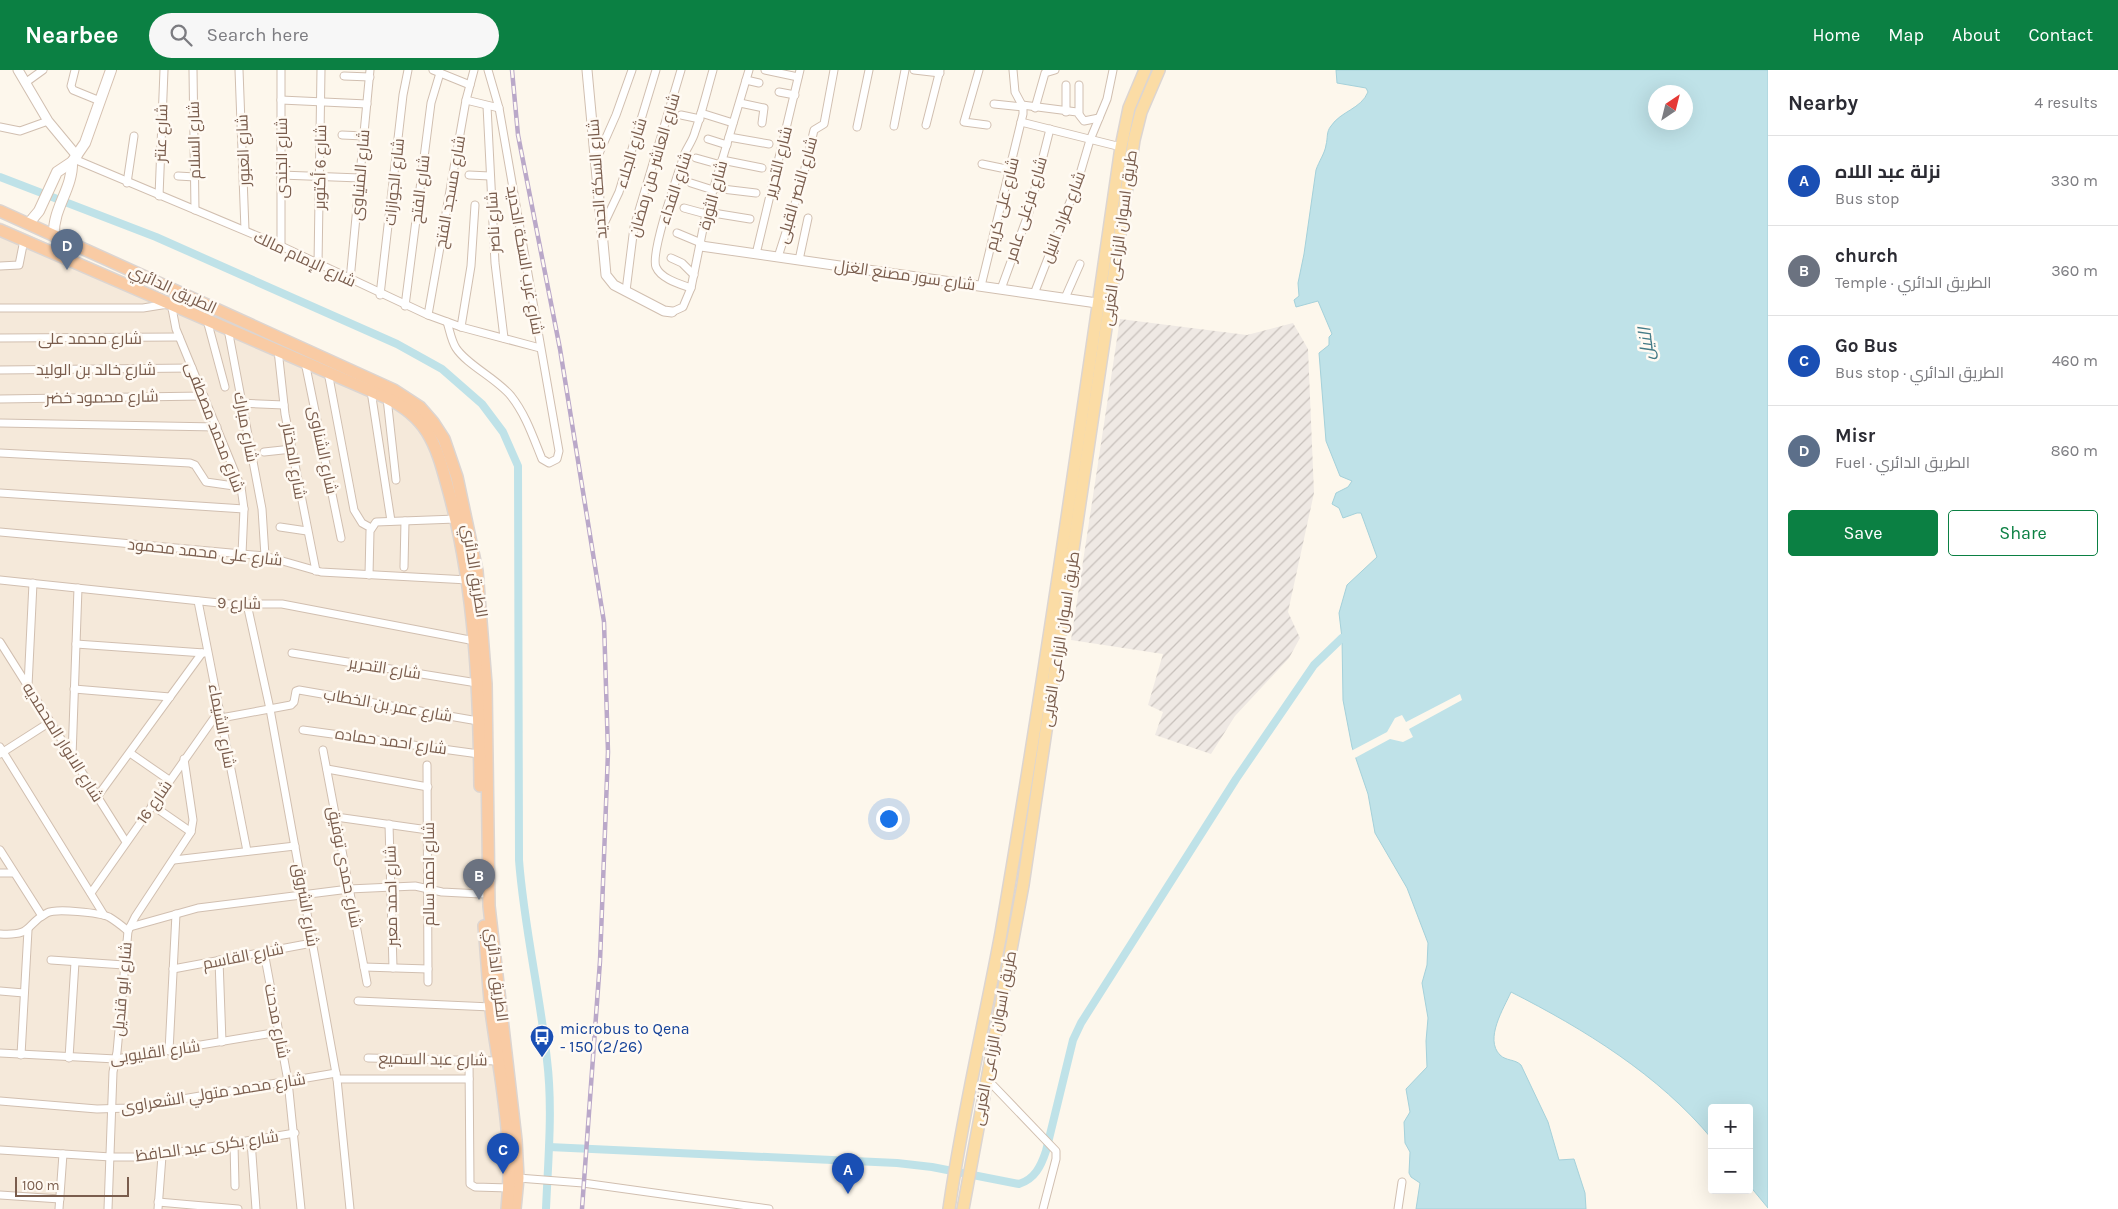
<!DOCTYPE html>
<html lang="en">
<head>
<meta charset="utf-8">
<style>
	body { margin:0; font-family:Karla,Cairo,sans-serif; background:#f7f7f7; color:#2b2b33 }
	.controls { position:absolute; right:15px; bottom:15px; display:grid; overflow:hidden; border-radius:5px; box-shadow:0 5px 20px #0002 }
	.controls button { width:45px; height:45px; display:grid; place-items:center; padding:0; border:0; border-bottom:1px solid #e1e1e2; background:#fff; color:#2b2b33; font:25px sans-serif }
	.compass { position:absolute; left:1648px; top:15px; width:45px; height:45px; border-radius:50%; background:#fff; box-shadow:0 5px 20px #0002; rotate:35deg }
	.scale { position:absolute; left:15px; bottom:12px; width:114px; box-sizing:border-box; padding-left:5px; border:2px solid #7a5d4d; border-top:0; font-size:14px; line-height:18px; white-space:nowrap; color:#7a5d4d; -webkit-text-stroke:4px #fffaf3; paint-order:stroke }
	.you { position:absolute; left:888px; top:748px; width:18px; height:18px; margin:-12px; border:4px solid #fff; border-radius:50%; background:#1a73e8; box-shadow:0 0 0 8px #1a73e833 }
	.badge { display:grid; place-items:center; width:32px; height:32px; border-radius:50%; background:#0b8043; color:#fff; font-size:16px; font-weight:700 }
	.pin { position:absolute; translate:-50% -41px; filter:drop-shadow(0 1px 2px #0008) }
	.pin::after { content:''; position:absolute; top:26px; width:18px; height:15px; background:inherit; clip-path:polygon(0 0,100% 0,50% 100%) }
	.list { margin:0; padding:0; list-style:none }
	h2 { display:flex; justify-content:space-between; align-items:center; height:65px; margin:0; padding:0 20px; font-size:21px }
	h2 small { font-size:16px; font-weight:400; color:#7c7c81 }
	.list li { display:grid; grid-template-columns:32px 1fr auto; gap:15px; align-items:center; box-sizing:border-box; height:90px; padding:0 20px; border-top:1px solid #e1e1e2 }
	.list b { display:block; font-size:19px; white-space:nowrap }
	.list p { margin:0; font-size:16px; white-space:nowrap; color:#7c7c81 }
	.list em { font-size:16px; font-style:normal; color:#7c7c81 }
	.actions { display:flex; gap:10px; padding:15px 20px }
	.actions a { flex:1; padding:11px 0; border:1px solid #0b8043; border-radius:5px; text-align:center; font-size:18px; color:#0b8043 }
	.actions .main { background:#0b8043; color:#fff }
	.icon { flex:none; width:28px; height:28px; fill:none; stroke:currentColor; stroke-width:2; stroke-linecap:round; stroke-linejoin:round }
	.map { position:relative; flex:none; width:1768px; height:1139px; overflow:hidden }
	header { display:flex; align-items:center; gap:30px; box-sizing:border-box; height:70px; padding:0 25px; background:#0b8043; color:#fff }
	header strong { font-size:24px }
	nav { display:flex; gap:28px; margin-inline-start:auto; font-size:18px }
	.search { width:350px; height:45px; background:#f7f7f7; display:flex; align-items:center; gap:12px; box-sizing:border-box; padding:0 18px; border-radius:28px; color:#7c7c81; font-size:19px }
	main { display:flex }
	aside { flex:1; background:#fff }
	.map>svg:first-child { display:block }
	.residential { fill:#f5e9da }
	.industrial { fill:url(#industrial-furrows) }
	.water { fill:#bfe2e8; stroke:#a5d1da; fill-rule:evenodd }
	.pier { fill:#fdf7ec }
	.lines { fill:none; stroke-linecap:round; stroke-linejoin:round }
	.canal { stroke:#bfe2e8; stroke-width:8 }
	.minor-casing { stroke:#d1bfb0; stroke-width:9 }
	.tertiary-casing { stroke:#d1bfb0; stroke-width:11 }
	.secondary-casing { stroke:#d6c1b0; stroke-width:12 }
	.primary-casing { stroke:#dcd5d1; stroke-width:14 }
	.trunk-casing { stroke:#dcd5d1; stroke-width:14 }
	.minor { stroke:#fff; stroke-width:7 }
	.tertiary { stroke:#fff; stroke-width:9 }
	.secondary { stroke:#fff; stroke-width:10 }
	.primary { stroke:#fbdca5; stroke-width:11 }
	.trunk { stroke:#f9cba4; stroke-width:11 }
	.rail-casing { stroke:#baa8c9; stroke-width:4.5 }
	.rail { stroke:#fffaf3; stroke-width:2.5; stroke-dasharray:8; stroke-linecap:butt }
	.labels { text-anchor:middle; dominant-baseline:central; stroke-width:5; stroke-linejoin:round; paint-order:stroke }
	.street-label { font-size:16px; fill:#7a5d4d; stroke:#fffaf3 }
	.transit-label { font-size:16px; fill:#164399; stroke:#fffaf3; text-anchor:start }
	.water-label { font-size:18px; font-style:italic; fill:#437a86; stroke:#fffaf3 }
</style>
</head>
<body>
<header>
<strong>Nearbee</strong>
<div class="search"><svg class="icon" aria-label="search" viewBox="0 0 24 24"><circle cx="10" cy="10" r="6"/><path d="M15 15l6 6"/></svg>Search here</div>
<nav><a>Home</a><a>Map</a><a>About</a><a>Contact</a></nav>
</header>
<main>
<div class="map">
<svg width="1768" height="1139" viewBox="0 0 1768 1139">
	<defs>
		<pattern id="industrial-furrows" width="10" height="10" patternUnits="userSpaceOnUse" patternTransform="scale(1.25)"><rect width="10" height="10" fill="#efe9e4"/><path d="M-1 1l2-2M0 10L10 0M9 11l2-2" fill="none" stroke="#c7c0bb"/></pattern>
	</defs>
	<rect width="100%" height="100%" fill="#fdf7ec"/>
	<path class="residential" d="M0 152 379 320 430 357 450 404 470 494 511 1139H0Z"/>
	<path class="industrial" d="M1120 249 1247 265 1293 253 1308 279 1314 423 1288 542 1300 568 1289 588 1235 646 1211 684 1155 665 1163 642 1148 635 1163 584 1071 570Z"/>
	<path class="water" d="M1336 0H1768V1138L1749 1115V1038H1712V1069C1659 1005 1584 959 1511 922 1504 938 1484 969 1500 985 1506 991 1515 989 1521 995L1548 1052 1559 1090 1574 1089 1585 1123 1586 1139H1416L1420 1113 1411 1107 1409 1103 1410 1082 1405 1073 1404 1052 1410 1042 1406 1019 1427 997 1426 971 1428 948 1422 913 1427 895 1428 873 1407 818 1375 763 1368 724 1352 677 1343 630 1342 568 1339 543 1347 515 1377 487 1361 443H1357L1343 448 1339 438 1332 434 1336 423 1348 417 1352 411 1340 406 1326 371 1319 283 1329 275V267L1332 264 1318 231 1296 237 1294 230 1299 226 1298 213 1304 184 1316 100C1319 91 1325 83 1326 75 1328 68 1326 62 1331 56 1341 41 1361 39 1368 22L1366 18 1337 13ZM1656 22H1686V52H1656Z"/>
	<path class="pier" d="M1460 624 1462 630 1409 659 1413 667 1403 672 1390 669 1353 689 1351 681 1387 662 1395 648 1402 645 1406 652Z"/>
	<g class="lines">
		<g class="canal">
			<path d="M0 107 156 167 397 274 442 299 482 334 503 362 518 396 519 790C524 857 540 923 547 990 553 1039 548 1090 546 1139"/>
			<path d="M549 1077 897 1093 932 1097 1019 1114C1035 1109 1041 1096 1046 1081L1073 970 1081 953 1236 709 1314 595 1342 568"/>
		</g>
		<defs>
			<g id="minor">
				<path d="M75 0 71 16 73 20 100 31"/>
				<path d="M193 0 195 140"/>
				<path d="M239 0 245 160"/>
				<path d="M281 0V176"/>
				<path d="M433 0 470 15"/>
				<path d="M765 0 798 7"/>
				<path d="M914 0 940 3"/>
				<path d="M979 0 964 52 987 55"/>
				<path d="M344 6 370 7"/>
				<path d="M746 10 759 13"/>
				<path d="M25 13 43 0"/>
				<path d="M1066 15V42"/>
				<path d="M779 22 795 25"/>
				<path d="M281 30 367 34"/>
				<path d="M466 30 499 38"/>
				<path d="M740 33 764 38 762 53"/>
				<path d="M994 34 1023 37"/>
				<path d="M1022 35 1077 42 1084 51 1099 48"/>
				<path d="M487 36 495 193 504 268"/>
				<path d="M1035 38 1045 3 1055 0"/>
				<path d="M701 43 733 53"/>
				<path d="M1079 43V15"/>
				<path d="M681 45 700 49"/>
				<path d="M1021 52 1121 77"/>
				<path d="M926 55 940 0"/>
				<path d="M894 56 905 0"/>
				<path d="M0 57 20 61 48 51"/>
				<path d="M857 57 869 0"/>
				<path d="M342 65 364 66"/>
				<path d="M729 67 769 74"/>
				<path d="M708 69 727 75"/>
				<path d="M597 88 616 45 632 0"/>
				<path d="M696 88 721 95"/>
				<path d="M74 89 281 176 428 245 461 257 540 278"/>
				<path d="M722 90 762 98"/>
				<path d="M982 94 1011 100"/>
				<path d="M281 105 360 108"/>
				<path d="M469 105 490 106"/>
				<path d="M178 106 195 107"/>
				<path d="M127 113 134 66"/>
				<path d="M691 113 713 120"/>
				<path d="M714 118 756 123"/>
				<path d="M159 126 164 0"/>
				<path d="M684 138 706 144"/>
				<path d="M707 142 750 149"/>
				<path d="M601 160 619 122 656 0"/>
				<path d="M677 163 701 173"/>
				<path d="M756 184 800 0"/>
				<path d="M778 187 801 115 814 60 824 54 834 0"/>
				<path d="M671 188 682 193 694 205"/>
				<path d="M799 190 808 148"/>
				<path d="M318 194 321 0"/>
				<path d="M0 196 19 195 24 170"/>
				<path d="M350 210 370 0"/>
				<path d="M981 216 1023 44V37L1015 22 1013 0"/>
				<path d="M691 218C680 214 661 209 656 197 650 183 679 101 685 83 688 76 693 70 695 62 702 42 707 21 713 0"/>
				<path d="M1001 219 1029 142 1050 59"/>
				<path d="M626 221 634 157 681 0"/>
				<path d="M1034 224 1077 114 1090 70 1107 29 1113 0"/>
				<path d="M380 225 403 25 408 0"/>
				<path d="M1065 228 1080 194"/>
				<path d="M171 233 176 259 241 417 244 439 242 484"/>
				<path d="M405 236 431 33 440 3"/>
				<path d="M0 238H143L168 234"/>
				<path d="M672 242 683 237 691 218 706 144 749 0"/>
				<path d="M428 245 466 30 474 0"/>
				<path d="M207 250 225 317"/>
				<path d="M447 252C450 261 451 270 456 278 467 295 496 308 511 326 526 345 533 367 542 389L549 393 557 389 559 381 499 38 488 0"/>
				<path d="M461 257 471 196 475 135"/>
				<path d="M228 259 262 439 265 486"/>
				<path d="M0 268 179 267"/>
				<path d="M278 280 285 344 316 501"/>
				<path d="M305 292 341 468"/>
				<path d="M0 300 192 298"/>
				<path d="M328 302 354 440 362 453 371 458"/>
				<path d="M371 321 391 451"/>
				<path d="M387 328 396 410"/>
				<path d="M0 329 204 326"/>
				<path d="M240 333 284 335"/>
				<path d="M0 353 217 357"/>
				<path d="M264 382 292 379"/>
				<path d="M0 383 190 393 195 395 206 412 241 417"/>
				<path d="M0 423 244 439"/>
				<path d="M280 457 307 461"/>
				<path d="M0 462 265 486 321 502 468 510"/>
				<path d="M404 497 405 451"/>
				<path d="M369 505 370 461 376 452 456 449"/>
				<path d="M0 510 229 534H282L475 571"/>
				<path d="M198 531 247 781"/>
				<path d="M247 534 270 639 337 1009 350 1139"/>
				<path d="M0 572 126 772"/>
				<path d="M76 574 204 583"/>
				<path d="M292 583 477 613"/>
				<path d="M28 616 33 513"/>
				<path d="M74 619 170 627"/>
				<path d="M221 648 291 635 294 632 296 621 299 620 478 651"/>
				<path d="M303 660 479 684"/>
				<path d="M0 677 104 845"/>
				<path d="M323 680 367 913"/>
				<path d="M130 683 169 710"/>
				<path d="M0 684 50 652"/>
				<path d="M72 687 78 518"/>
				<path d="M427 695 428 912"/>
				<path d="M327 699 428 717"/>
				<path d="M97 727 202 583"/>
				<path d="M152 735 191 762"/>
				<path d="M336 747 428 760"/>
				<path d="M389 754 393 898"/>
				<path d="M0 780 42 846"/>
				<path d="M174 790 295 776"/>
				<path d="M0 803H14"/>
				<path d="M91 823 219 641"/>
				<path d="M130 857 198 838 349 819 415 816 442 822 481 824"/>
				<path d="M0 864C34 866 24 855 47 843 56 838 100 843 109 847 116 851 122 856 128 861"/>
				<path d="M264 882 288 1011 301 1139"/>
				<path d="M51 890 124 895"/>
				<path d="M219 890 222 972"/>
				<path d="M364 897 428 899"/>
				<path d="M173 899 312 873"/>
				<path d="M0 921 24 923"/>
				<path d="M358 931 491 937"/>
				<path d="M169 981 176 844"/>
				<path d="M0 983 116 989 279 962"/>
				<path d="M21 985 28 860"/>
				<path d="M69 988 75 892"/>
				<path d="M368 988 498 991"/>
				<path d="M469 990 470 1114 475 1117 509 1118"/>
				<path d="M986 1008 1056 1081V1089L1043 1139"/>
				<path d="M337 1009H469"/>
				<path d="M0 1031 97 1039 129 1038 336 1003"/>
				<path d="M251 1071 256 1139"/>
				<path d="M234 1074 235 1116"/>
				<path d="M0 1080 111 1087H149L295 1063"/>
				<path d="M518 1108 583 1113 769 1139"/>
				<path d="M0 1125 60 1129"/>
				<path d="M158 1132 238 1139"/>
				<path d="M59 1139 63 1084"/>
				<path d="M108 1139 113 1002 117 982 128 861 135 847 191 762 193 750 184 689"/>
				<path d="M158 1139 162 1086"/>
				<path d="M1398 1139 1402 1112"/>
			</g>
			<g id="tertiary">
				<path d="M18 0 48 51 77 86"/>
				<path d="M587 0 606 205 614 215 664 241 672 242"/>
				<path d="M701 176 1104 234"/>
			</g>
			<g id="secondary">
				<path d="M29 153 39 141 57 102 72 92 85 73 111 0"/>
				<path d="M54 164C53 138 73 118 72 92"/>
			</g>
			<g id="primary">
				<path d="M949 1139C962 1046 984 955 1001 863 1046 602 1083 339 1121 77L1129 38 1145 0"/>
				<path d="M963 1139 1023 815 1134 70 1141 42 1159 0"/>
			</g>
			<g id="trunk">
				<path d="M0 141 394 320 420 337 433 352 444 369 457 407 477 501 486 614 489 836 516 1070 518 1108 515 1139"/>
				<path d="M0 160 387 328C403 336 417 346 427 362 439 381 444 405 450 426 475 521 479 618 480 716"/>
				<path d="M484 856C487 887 488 918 492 948 501 1011 514 1075 507 1139"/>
			</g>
		</defs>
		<use href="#minor" class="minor-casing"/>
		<use href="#tertiary" class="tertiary-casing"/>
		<use href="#secondary" class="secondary-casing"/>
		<use href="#primary" class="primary-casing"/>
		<use href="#trunk" class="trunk-casing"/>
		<use href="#minor" class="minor"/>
		<use href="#tertiary" class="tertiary"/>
		<use href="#secondary" class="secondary"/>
		<use href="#primary" class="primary"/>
		<use href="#trunk" class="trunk"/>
		<defs>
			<path id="rail" d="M512 0 518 65 560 279 604 552 608 682 600 891 582 1139"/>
		</defs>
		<use href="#rail" class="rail-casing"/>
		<use href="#rail" class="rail"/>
	</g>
	<defs>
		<symbol id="bus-pin" viewBox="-11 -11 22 30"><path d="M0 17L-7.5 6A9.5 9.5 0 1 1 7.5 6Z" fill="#1a4fb4" stroke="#fffaf3"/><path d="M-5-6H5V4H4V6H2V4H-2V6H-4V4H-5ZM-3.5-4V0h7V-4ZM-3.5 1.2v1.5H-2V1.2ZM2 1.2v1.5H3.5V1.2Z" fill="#fff"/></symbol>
	</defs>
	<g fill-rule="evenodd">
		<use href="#bus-pin" x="528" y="953" width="28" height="38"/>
	</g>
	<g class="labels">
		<g class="street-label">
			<text transform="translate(161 63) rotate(-88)">شارع عنتر</text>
			<text transform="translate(194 70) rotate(-91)">شارع السلام</text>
			<text transform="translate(243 80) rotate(-92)">شارع العبور</text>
			<text transform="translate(631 83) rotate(-73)">شارع الجلاء</text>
			<text transform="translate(281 88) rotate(-90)">شارع الجندى</text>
			<text transform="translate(778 92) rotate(-76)">شارع التحرير</text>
			<text transform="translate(654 95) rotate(-74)">شارع العاشر من رمضان</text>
			<text transform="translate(320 97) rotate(-89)">شارع 6 أكتوبر</text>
			<text transform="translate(360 105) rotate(-85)">شارع المنياوى</text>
			<text transform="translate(597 109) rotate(-94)">شارع السكة الحديد</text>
			<text transform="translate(394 112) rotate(-84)">شارع الجوازات</text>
			<text transform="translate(675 118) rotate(-72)">شارع الفداء</text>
			<text transform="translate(420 119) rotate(-83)">شارع الفتح</text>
			<text transform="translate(797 120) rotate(-74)">شارع النصر القبلى</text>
			<text transform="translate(450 122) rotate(-80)">شارع مسجد الفتح</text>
			<text transform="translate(713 125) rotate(-75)">شارع الثورة</text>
			<text transform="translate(1002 134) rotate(-76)">شارع على كريم</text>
			<text transform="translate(1026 139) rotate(-73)">شارع فرغلى عامر</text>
			<text transform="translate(1063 147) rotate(-69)">شارع طراد النيل</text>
			<text transform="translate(493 152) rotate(-93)">شارع ناصر</text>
			<text transform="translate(1119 168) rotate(-82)">طريق اسوان الزراعى الغربى</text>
			<text transform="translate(305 189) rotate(25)">شارع الإمام مالك</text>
			<text transform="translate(525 190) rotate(80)">شارع غرب السكة الحديد</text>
			<text transform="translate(905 205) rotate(8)">شارع سور مصنع الغزل</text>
			<text transform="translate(173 219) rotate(25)">الطريق الدائري</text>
			<text x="90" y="268">شارع محمد على</text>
			<text x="96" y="299">شارع خالد بن الوليد</text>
			<text transform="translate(102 327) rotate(-1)">شارع محمود خضر</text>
			<text transform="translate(215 357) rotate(69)">شارع محمد مصطفى</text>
			<text transform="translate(246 357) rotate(79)">شارع مبارك</text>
			<text transform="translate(323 380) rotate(78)">شارع الشناوى</text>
			<text transform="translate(294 391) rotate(80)">شارع المختار</text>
			<text transform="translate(205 482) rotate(6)">شارع على محمد محمود</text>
			<text transform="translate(475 501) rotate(81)">الطريق الدائري</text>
			<text transform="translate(239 533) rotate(1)">شارع 9</text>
			<text transform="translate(1060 569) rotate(-81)">طريق اسوان الزراعى الغربى</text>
			<text transform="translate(385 598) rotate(9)">شارع التحرير</text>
			<text transform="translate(388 635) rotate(10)">شارع عمر بن الخطاب</text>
			<text transform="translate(222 656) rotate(79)">شارع الشيماء</text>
			<text transform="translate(391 671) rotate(8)">شارع احمد حماده</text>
			<text transform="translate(63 672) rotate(58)">شارع الانوار المحمديه</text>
			<text transform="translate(154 732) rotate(-55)">شارع 16</text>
			<text transform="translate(345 797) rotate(79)">شارع حمدى توفيق</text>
			<text transform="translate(428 804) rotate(-90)">شارع احمد سالم</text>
			<text transform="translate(391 826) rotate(-91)">شارع احمد معبر</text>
			<text transform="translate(306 835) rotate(80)">شارع الشروق</text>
			<text transform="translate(243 886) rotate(-11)">شارع القاسم</text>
			<text transform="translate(497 905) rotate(83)">الطريق الدائري</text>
			<text transform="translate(122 919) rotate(-85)">شارع ابو قنديل</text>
			<text transform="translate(277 951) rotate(79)">شارع مدحت</text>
			<text transform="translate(994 968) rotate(-79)">طريق اسوان الزراعى الغربى</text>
			<text transform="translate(155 982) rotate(-8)">شارع القليوبى</text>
			<text transform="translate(433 989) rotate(1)">شارع عبد السميع</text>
			<text transform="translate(213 1023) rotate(-9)">شارع محمد متولي الشعراوى</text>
			<text transform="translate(207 1076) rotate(-8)">شارع بكرى عبد الحافظ</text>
		</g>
		<g class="transit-label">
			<text x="560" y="958">microbus to Qena<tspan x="560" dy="18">- 150 (2/26)</tspan></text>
		</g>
		<g class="water-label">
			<text transform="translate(1646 274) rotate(-96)">النيل</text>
		</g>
	</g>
</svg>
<div class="controls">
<button>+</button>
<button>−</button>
</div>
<svg class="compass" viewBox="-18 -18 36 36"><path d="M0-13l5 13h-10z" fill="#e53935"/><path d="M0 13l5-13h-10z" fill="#7c7c81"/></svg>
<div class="scale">100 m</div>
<div class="you"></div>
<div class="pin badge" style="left:848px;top:1124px;background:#1a4fb4">A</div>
<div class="pin badge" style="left:479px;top:830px;background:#6b7280">B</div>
<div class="pin badge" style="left:503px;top:1104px;background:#1a4fb4">C</div>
<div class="pin badge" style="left:67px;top:200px;background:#5c6f8a">D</div>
</div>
<aside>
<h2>Nearby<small>4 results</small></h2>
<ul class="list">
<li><span class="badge" style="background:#1a4fb4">A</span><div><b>نزلة عبد اللاه</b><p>Bus stop</p></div><em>330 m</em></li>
<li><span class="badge" style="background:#6b7280">B</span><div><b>church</b><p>Temple · الطريق الدائري</p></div><em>360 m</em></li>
<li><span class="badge" style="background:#1a4fb4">C</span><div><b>Go Bus</b><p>Bus stop · الطريق الدائري</p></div><em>460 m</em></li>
<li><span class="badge" style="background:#5c6f8a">D</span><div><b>Misr</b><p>Fuel · الطريق الدائري</p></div><em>860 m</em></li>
</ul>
<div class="actions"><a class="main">Save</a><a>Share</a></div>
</aside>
</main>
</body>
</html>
